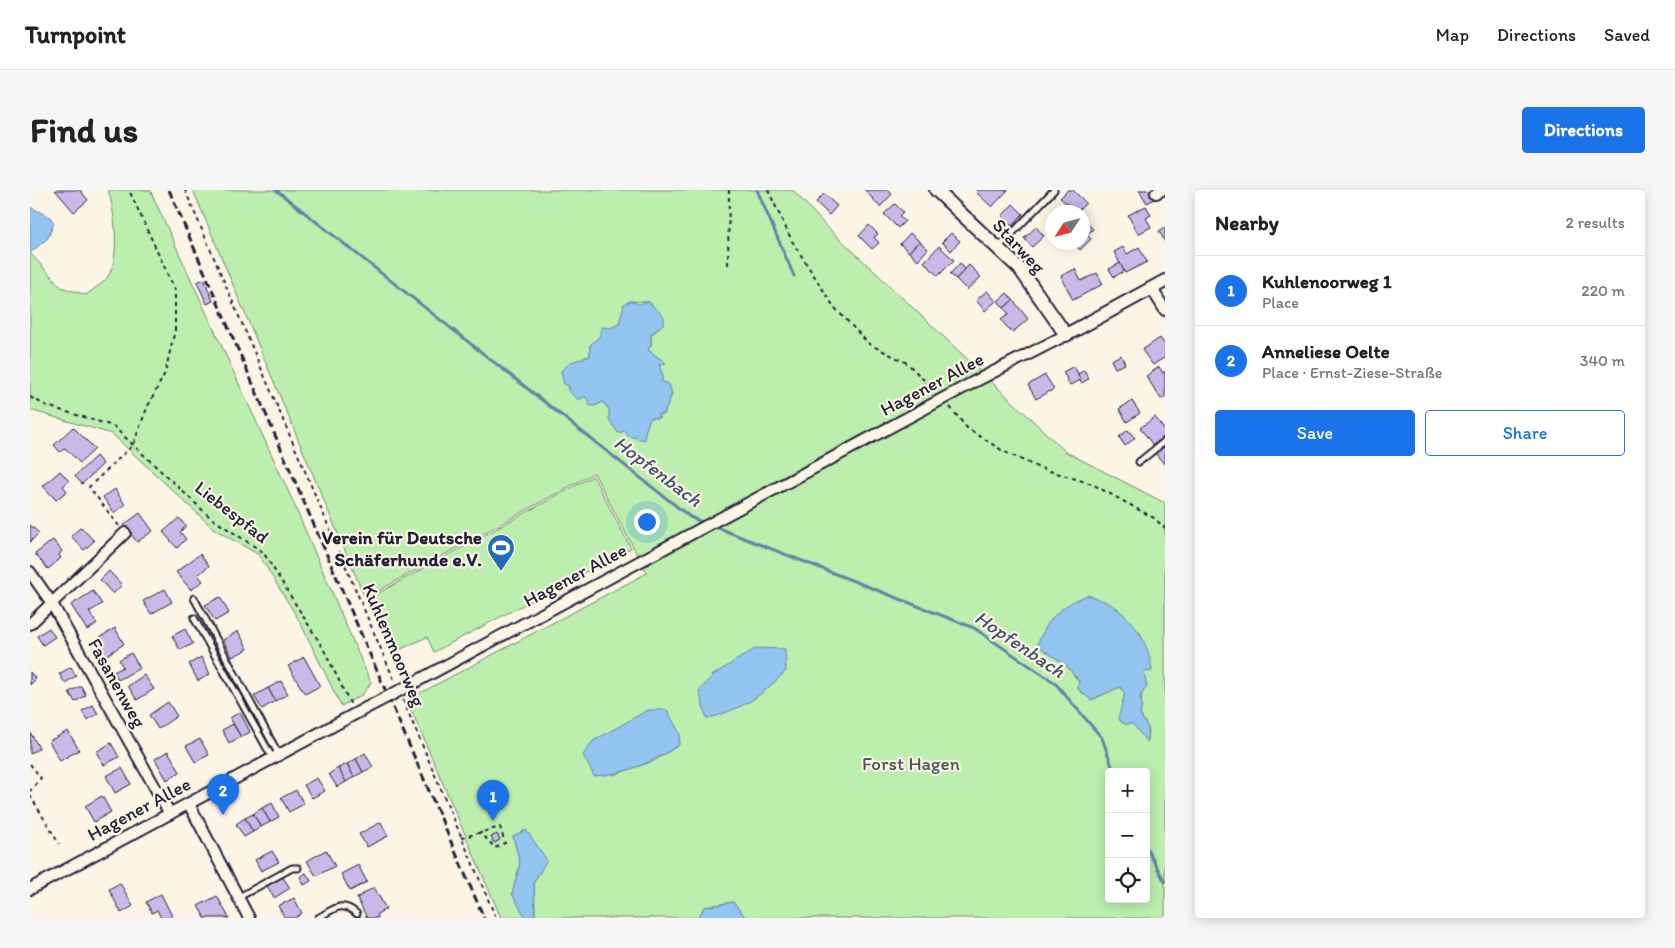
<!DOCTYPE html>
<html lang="en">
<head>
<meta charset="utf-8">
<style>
	body { margin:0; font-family:Itim,sans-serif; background:#f6f6f6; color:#222 }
	.controls { position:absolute; right:15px; bottom:15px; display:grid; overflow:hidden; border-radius:5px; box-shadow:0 2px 12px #0003 }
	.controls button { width:45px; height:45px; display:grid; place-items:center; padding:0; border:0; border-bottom:1px solid #e0e0e0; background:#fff; color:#222; font:25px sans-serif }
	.compass { position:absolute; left:1015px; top:15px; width:45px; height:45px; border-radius:50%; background:#fff; box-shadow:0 2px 12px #0003; rotate:234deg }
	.you { position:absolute; left:616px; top:331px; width:18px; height:18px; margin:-12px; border:4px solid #fff; border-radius:50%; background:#1a73e8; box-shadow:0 0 0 8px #1a73e833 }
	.badge { display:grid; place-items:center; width:32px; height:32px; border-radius:50%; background:#1a73e8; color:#fff; font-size:16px; font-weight:700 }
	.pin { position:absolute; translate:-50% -41px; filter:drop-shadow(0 1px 2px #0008) }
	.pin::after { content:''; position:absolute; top:26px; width:18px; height:15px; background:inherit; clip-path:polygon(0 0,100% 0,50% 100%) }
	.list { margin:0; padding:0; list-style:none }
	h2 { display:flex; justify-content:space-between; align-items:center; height:65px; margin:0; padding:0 20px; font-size:21px }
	h2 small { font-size:16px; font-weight:400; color:#767676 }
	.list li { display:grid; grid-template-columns:32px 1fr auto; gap:15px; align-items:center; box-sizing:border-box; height:70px; padding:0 20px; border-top:1px solid #e0e0e0 }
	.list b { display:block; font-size:19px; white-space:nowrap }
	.list p { margin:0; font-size:16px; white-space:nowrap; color:#767676 }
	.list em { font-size:16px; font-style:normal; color:#767676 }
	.actions { display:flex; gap:10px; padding:15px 20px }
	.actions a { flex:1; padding:11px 0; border:1px solid #1a73e8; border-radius:5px; text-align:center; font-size:18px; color:#1a73e8 }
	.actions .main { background:#1a73e8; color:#fff }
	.icon { flex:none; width:28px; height:28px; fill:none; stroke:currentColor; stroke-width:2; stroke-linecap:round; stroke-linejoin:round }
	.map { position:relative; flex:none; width:1135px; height:728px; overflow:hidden; border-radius:5px }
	header { display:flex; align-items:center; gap:30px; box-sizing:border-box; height:70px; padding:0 25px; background:#fff; border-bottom:1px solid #e0e0e0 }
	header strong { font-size:24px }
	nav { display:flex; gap:28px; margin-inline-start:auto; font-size:18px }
	.intro { display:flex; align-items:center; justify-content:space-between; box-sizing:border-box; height:120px; padding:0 30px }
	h1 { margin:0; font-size:35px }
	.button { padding:12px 22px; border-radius:5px; background:#1a73e8; color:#fff; font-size:18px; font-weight:700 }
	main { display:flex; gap:30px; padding:0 30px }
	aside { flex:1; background:#fff; border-radius:5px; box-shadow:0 2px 12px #0003 }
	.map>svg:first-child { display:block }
	.green { fill:#bceeae; stroke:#6f8874; fill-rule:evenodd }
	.water { fill:#92c5ef; stroke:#6584a7 }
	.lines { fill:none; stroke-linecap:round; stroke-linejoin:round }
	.stream { stroke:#6584a7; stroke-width:3 }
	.building { fill:#c9b9e9; stroke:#22223b }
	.service-casing { stroke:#22223b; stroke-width:9 }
	.minor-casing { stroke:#22223b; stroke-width:14 }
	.tertiary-casing { stroke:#22223b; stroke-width:16 }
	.path { stroke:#22223b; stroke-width:2; stroke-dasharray:4 4; stroke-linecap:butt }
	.service { stroke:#fcf5e5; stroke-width:5 }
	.minor { stroke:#fcf5e5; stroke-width:10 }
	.tertiary { stroke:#fcf5e5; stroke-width:12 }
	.rail { stroke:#22223b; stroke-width:3; stroke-dasharray:8 4; stroke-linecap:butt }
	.minor-bridge-casing { stroke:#22223b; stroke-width:14; stroke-linecap:butt }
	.minor-bridge { stroke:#fcf5e5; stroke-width:10 }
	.labels { text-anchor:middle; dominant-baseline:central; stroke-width:4.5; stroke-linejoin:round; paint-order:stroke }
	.street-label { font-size:19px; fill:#22223b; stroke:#fcf5e5 }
	.poi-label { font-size:19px; font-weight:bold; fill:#22223b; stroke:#fcf5e5; text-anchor:end }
	.park-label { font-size:19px; fill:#485558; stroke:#fcf5e5 }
	.water-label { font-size:20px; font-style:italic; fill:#445371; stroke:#fcf5e5 }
</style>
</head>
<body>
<header>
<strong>Turnpoint</strong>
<nav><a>Map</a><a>Directions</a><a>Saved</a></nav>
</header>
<div class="intro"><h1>Find us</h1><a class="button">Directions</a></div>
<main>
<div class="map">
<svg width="1135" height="728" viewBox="0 0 1135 728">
	<rect width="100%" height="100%" fill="#fcf5e5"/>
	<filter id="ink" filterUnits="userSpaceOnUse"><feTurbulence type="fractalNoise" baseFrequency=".02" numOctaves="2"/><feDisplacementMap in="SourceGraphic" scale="10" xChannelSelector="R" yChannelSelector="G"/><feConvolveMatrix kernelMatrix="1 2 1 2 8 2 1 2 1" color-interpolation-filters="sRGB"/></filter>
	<g filter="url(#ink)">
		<g class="green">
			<path d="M78 0H120L260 305 341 493 332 505 311 516 270 432 229 365 184 339 82 244 0 220V63L31 97 56 105C62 100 72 94 77 88 91 68 85 22 78 0Z"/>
			<path d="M163 0H763L793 33 1036 262 1135 313V728H716L703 712 674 717 668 728H498L505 724 504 692 516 670 483 646 490 673 483 704 496 728H471L377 510 617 383 564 283 335 408ZM600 111 619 112 634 127 627 140 621 145V155L618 160 635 173 628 175 633 186 631 191 642 204 634 224H628L629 228 620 227 615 242 595 240 573 212 565 216 555 207 539 201V196L555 167 560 166V155L581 138 589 134 594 117ZM1086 417 1111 444 1114 482 1110 524 1118 538 1117 551 1103 534 1095 503 1090 497 1061 510 1048 499 1049 492 1037 476ZM618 521 649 555 624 571 583 585 594 536ZM1079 582H1116V709H1079Z"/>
			<path d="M563 286 601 358 404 462 397 447 367 461 343 406Z"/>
		</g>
		<g class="water">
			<path d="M0 17 20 27 24 33 18 48 0 63Z"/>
			<path d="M600 111 609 114 619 112 634 127V133L621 145V155L618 160 636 173 629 175 633 186 631 191 639 194 642 204 634 224H628L629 228H620L615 242V250L598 246 595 241 588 243 579 229V219L573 212 565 216 559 215 558 210 555 207 548 210 539 201V196L534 194 531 181 541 172 560 166V155L569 147 572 137 581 138 589 134 594 114Z"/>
			<path d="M1058 405C1067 409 1079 412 1086 418 1106 433 1120 456 1122 481L1114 482 1117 497 1110 506 1112 516 1110 524 1118 538 1117 552 1103 534H1094L1088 529 1095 503 1090 497 1061 510 1048 499 1049 491 1037 476 1007 455C1018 428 1031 415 1058 405Z"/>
			<path d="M726 458 755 459 756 481C728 509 715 517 677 529L669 501 683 485Z"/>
			<path d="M618 520H637L650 544 649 555C623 572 596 584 564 586L553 565 563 551Z"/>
			<path d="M496 640 517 670 504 692 505 725 496 728 482 704 490 673 483 646Z"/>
			<path d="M703 712 716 728H668L674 717Z"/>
		</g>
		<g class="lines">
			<g class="stream">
				<path d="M246 0 660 327 674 333"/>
				<path d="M727 0 764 86"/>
				<path d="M683 336 944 438 1025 493 1072 548 1084 582"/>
				<path d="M1116 657 1135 692"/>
			</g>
		</g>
		<g class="building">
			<path d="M25 0H50L58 10 44 22Z"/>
			<path d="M835 0H858L862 4 850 17Z"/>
			<path d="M948 0H978L962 17 946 2Z"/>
			<path d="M1038 0H1043L1056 13 1047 22 1030 8Z"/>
			<path d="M1109 0H1121L1126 8 1117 13Z"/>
			<path d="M794 4 807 16 799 25 786 12Z"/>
			<path d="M865 14 873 22 869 26 875 31 868 38 854 24Z"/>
			<path d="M983 14 993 24 982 36 972 26Z"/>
			<path d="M1116 16 1121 25 1116 28 1121 37 1108 44 1098 25Z"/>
			<path d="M1054 30 1063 39 1057 45 1061 49 1050 60 1043 52H1052Z"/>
			<path d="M839 35 848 44 844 47 849 53 842 59 829 46Z"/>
			<path d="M1006 37 1014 46 1002 57 994 48Z"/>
			<path d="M1135 37V52L1129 41Z"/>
			<path d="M880 43 889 51 879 62 870 54Z"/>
			<path d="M921 43 930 51 921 61 912 52Z"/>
			<path d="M889 51 898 59 888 70 879 62Z"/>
			<path d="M909 56 924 70 908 86 894 72Z"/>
			<path d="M1093 57 1097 64 1109 57 1117 72 1095 83 1084 62Z"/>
			<path d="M930 73 935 79 926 89 920 84Z"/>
			<path d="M1090 73 1094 81 1084 87 1079 79Z"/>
			<path d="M939 75 951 87 937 100 926 89Z"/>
			<path d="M1045 79 1051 91 1067 83 1073 94 1043 110 1031 86Z"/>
			<path d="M174 89 183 111 177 114 167 92Z"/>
			<path d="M957 101 966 111 955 121 946 110Z"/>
			<path d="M977 103 983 110 974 118 968 111Z"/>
			<path d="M983 110 998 129 982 143 971 130 979 124 974 118Z"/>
			<path d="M1130 148 1135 155V167L1123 175 1112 160Z"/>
			<path d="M1091 165 1095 174 1085 178 1081 170Z"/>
			<path d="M1044 176 1051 190 1040 195 1033 182Z"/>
			<path d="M1129 177 1133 183 1135 181V207L1131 209 1116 186Z"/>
			<path d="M1054 180 1059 189 1051 193 1048 184Z"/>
			<path d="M1015 185 1024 199 1006 209 998 195Z"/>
			<path d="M1102 211 1110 223 1097 232 1089 219Z"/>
			<path d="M1125 227 1135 241V246L1123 255 1110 238Z"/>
			<path d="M43 237 65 259 50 273 35 258 30 262 24 255Z"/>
			<path d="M1098 240 1105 248 1095 256 1089 247Z"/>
			<path d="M1135 253V275L1124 262Z"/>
			<path d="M66 266 73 274 52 294 45 286Z"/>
			<path d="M30 281 39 291 33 296 37 301 26 310 13 296Z"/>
			<path d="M85 299 95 315 84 323 73 307Z"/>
			<path d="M110 323 123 341 107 352 94 335Z"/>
			<path d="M149 328 156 336 150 342 156 349 147 358 133 342Z"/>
			<path d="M0 335 9 343 0 352Z"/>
			<path d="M51 337 64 351 54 360 41 346Z"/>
			<path d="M23 350 32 361 29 365 31 368 18 379 5 364Z"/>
			<path d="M170 364 179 376 168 385 173 391 161 400 146 382Z"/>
			<path d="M79 381 92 395 83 404 70 390Z"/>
			<path d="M135 399 142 412 121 424 113 411Z"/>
			<path d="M63 401 72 414 59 422 67 434 57 440 41 415Z"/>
			<path d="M190 407 199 423 185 431 175 415Z"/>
			<path d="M19 438 25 447 13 455 7 446Z"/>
			<path d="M85 438 94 454 75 466 65 450Z"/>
			<path d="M155 439 163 454 150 460 142 446Z"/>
			<path d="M208 441 218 459 202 467 193 450Z"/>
			<path d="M101 463 110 478 88 490 84 482 93 477 89 470Z"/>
			<path d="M171 467 180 484 168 491 159 474Z"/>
			<path d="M274 467 290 496 275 504 258 476Z"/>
			<path d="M41 477 46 486 35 493 29 484Z"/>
			<path d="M0 482 6 489 0 495Z"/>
			<path d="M114 485 124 499 107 510 98 496Z"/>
			<path d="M251 491 258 504 245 511 238 498Z"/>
			<path d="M51 496 56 505 45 512 39 502Z"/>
			<path d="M238 498 245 511 232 519 224 506Z"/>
			<path d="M138 512 147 526 128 539 119 525Z"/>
			<path d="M63 515 68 524 57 530 52 521Z"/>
			<path d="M210 522 220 542 211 547 200 528Z"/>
			<path d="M203 534 211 547 199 553 192 540Z"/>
			<path d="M38 541 49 560 30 571 19 551Z"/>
			<path d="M0 542 9 558 0 564Z"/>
			<path d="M170 549 179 565 165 572 156 556Z"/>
			<path d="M81 553 89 567 74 575 66 562Z"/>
			<path d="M138 561 150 582 137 590 125 569Z"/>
			<path d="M335 563 343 577 333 582 326 569Z"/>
			<path d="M326 569 333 582 324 587 317 574Z"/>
			<path d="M317 574 324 587 316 592 308 578Z"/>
			<path d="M92 578 101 594 85 603 76 586Z"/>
			<path d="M308 578 316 592 307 597 299 584Z"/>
			<path d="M287 588 295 601 282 608 274 595Z"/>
			<path d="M266 600 274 614 259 622 251 608Z"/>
			<path d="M72 606 81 622 64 632 55 616Z"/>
			<path d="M242 613 249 627 240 632 232 618Z"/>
			<path d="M232 618 240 632 231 637 223 624Z"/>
			<path d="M223 624 231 637 223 642 215 628Z"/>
			<path d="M215 628 223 642 214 647 206 634Z"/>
			<path d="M351 632 358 646 337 657 329 644Z"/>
			<path d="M467 644 470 650 464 653 461 647Z"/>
			<path d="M296 660 305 676 286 686 277 671Z"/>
			<path d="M242 661 249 672 231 681 225 670Z"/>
			<path d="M328 675 337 692 320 701 311 684Z"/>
			<path d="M276 683 281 691 274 695 270 687Z"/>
			<path d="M252 686 260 698 244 708 237 696Z"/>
			<path d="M90 693 103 716 91 723 79 699Z"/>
			<path d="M344 697 356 719 347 724 348 728H337L327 708Z"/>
			<path d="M131 704 143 728H131L127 720 122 723 116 712Z"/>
			<path d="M187 706 199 728H175L168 716Z"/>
			<path d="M264 708 272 723 265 728H255L248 716Z"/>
		</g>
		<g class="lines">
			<defs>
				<g id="service">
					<path d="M968 58 1024 0"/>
					<path d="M1109 272 1135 251"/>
					<path d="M164 408 249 565"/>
					<path d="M164 428 243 569"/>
					<path d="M209 707 262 678H268"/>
					<path d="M288 728C304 719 312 710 327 724"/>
				</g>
				<g id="minor">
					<path d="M1126 3 1132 0"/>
					<path d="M1122 99 1135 120"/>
					<path d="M0 382 21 412 140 624"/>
					<path d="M0 434 95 343"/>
					<path d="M363 504 944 192 1036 145"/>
					<path d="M159 614 219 728"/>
					<path d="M0 699 336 518"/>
				</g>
				<path id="tertiary" d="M906 0 990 79 1036 145 1135 91"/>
			</defs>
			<use href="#service" class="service-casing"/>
			<use href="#minor" class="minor-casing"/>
			<use href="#tertiary" class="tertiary-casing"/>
			<g class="path">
				<path d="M155 0 365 492"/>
				<path d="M738 0 762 51 804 117 839 154 877 173 905 201"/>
				<path d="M698 75 699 0"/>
				<path d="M0 207 17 216 83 236 181 328 233 362 293 458 321 515"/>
				<path d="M920 217 937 238 973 261 1007 277 1062 294 1124 328 1135 338"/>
				<path d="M89 336 59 297 103 255 117 218 135 183 145 140V100L99 0"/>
				<path d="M373 510 466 728"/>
				<path d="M0 574 11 588 0 601"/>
				<path d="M0 605 29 654"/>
				<path d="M431 648 470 637 475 653 465 658 450 642"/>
			</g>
			<use href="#service" class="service"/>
			<use href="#minor" class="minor"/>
			<use href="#tertiary" class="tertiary"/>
			<path class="rail" d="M139 0 454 728"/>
			<defs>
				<path id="minor-bridge" d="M336 518 363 504"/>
			</defs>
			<use href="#minor-bridge" class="minor-bridge-casing"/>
			<use href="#minor-bridge" class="minor-bridge"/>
		</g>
	</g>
	<defs>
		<symbol id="stadium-pin" viewBox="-11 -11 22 30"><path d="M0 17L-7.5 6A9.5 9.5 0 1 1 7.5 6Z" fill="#1f6fb2" stroke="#fcf5e5"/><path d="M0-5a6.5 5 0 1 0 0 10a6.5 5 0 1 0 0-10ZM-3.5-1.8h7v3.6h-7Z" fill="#fff"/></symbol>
	</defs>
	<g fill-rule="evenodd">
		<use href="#stadium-pin" x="455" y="342" width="32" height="43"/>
	</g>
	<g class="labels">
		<g class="street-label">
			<text transform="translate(989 56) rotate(47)">Starweg</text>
			<text transform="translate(902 194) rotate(-28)">Hagener Allee</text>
			<text transform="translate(202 322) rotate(38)">Liebespfad</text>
			<text transform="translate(545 385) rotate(-28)">Hagener Allee</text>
			<text transform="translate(364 455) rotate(67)">Kuhlenmoorweg</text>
			<text transform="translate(87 493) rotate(61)">Fasanenweg</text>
			<text transform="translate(109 619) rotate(-28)">Hagener Allee</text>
		</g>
		<g class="poi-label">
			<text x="452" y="347">Verein für Deutsche<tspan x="452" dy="22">Schäferhunde e.V.</tspan></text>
		</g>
		<g class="park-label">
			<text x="881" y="573">Forst Hagen</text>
		</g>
		<g class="water-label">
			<text transform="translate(628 281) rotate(37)">Hopfenbach</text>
			<text transform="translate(990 454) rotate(34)">Hopfenbach</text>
		</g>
	</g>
</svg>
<div class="controls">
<button>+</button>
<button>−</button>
<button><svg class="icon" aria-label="locate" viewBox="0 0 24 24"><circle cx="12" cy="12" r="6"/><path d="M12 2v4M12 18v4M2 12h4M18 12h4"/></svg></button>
</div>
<svg class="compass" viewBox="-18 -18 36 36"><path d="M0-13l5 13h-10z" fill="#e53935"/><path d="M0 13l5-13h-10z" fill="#767676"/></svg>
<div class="you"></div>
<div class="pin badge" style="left:463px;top:631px">1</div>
<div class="pin badge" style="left:193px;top:625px">2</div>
</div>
<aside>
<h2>Nearby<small>2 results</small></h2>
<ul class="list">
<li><span class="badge">1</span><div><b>Kuhlenoorweg 1</b><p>Place</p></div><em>220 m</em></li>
<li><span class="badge">2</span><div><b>Anneliese Oelte</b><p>Place · Ernst-Ziese-Straße</p></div><em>340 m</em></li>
</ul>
<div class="actions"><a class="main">Save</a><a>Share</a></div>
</aside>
</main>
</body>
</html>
